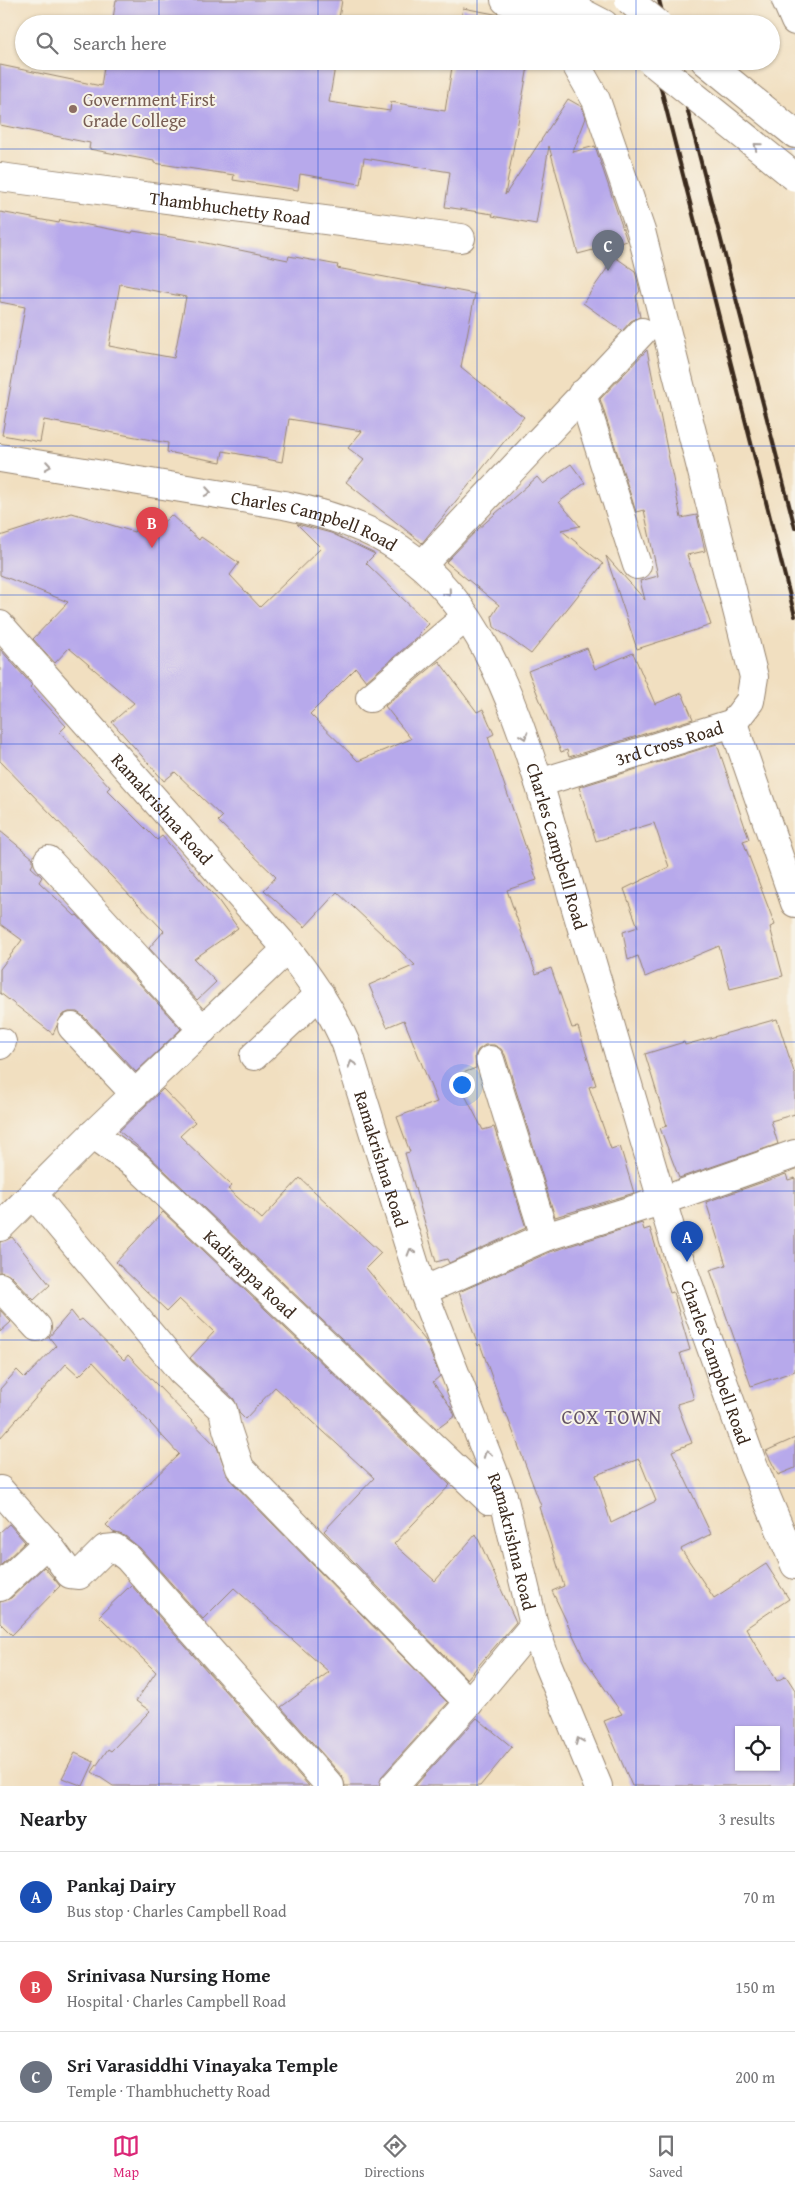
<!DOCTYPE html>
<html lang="en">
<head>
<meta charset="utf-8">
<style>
	body { margin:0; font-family:"Gentium Book Plus",serif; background:#f2f2f2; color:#202124 }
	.controls { position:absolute; right:15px; bottom:15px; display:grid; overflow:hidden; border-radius:0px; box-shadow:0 1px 4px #0004 }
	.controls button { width:45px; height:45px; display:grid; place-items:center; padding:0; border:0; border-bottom:1px solid #e0e0e0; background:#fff; color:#202124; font:25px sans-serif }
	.you { position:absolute; left:461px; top:1084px; width:18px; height:18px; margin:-12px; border:4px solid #fff; border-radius:50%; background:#1a73e8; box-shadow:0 0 0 8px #1a73e833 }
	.badge { display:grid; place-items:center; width:32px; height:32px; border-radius:50%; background:#db2777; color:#fff; font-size:16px; font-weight:700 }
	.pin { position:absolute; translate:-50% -41px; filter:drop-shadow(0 1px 2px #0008) }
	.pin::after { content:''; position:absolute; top:26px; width:18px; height:15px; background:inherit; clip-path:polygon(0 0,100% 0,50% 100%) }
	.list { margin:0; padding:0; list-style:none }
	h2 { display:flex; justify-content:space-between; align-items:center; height:65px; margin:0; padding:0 20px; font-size:21px }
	h2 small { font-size:16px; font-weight:400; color:#757577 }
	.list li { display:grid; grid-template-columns:32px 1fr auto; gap:15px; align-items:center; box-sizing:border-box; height:90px; padding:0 20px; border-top:1px solid #e0e0e0 }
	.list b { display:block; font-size:19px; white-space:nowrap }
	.list p { margin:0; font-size:16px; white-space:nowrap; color:#757577 }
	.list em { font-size:16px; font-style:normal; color:#757577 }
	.icon { flex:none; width:28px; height:28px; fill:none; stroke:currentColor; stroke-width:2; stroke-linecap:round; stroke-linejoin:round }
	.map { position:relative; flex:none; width:795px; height:1786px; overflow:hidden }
	.search { position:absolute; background:#fff; box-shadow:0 1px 4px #0004; left:15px; right:15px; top:15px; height:55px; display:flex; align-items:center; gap:12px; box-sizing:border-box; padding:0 18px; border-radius:28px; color:#757577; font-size:19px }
	.sheet { height:335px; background:#fff }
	nav { display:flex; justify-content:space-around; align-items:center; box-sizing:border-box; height:70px; border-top:1px solid #e0e0e0; background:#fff; font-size:14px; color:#757577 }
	nav a { display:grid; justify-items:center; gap:2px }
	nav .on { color:#db2777 }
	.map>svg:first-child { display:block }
	.building { fill:#b7a9eb; fill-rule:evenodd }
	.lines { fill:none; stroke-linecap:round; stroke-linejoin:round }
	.street-casing { stroke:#96846f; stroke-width:30 }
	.secondary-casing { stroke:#96846f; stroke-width:30 }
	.street { stroke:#fff; stroke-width:28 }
	.secondary { stroke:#fff; stroke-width:28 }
	.rail { stroke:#3b2a1e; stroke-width:4 }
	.secondary-bridge-casing { stroke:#96846f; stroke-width:30; stroke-linecap:butt }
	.secondary-bridge { stroke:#fff; stroke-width:28 }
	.oneway { stroke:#a79f9a }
	.grid { fill:none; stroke:#1d4ed8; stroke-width:1; stroke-opacity:0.55 }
	.education-dot { fill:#8d6e63; stroke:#f7f3e8; stroke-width:2 }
	.labels { text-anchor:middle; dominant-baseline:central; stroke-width:4; stroke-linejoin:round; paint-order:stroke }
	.education-label { font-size:18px; fill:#785e54; stroke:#f7f3e8; text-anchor:start }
	.street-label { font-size:18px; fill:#3b2a1e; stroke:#f7f3e8 }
	.quarter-label { font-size:20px; letter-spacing:1px; fill:#665666; stroke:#f7f3e8 }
</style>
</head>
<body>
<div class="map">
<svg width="795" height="1786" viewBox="0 0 795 1786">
	<rect width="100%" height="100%" fill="#f7f3e8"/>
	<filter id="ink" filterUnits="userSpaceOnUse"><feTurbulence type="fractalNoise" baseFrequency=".02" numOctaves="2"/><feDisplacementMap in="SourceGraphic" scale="10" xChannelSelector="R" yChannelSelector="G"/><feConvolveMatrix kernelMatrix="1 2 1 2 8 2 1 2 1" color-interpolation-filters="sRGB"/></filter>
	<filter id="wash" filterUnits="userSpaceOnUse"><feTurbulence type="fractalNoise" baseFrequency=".0096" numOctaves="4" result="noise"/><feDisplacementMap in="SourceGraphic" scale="20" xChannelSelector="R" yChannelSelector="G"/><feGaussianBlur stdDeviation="1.12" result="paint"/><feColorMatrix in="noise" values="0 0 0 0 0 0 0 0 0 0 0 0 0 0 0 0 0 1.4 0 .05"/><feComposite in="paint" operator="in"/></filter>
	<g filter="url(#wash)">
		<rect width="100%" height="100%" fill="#f1dfc0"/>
		<g id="blocks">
			<g class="building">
				<path d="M116 0H342L338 24H112Z"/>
				<path d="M463 8 521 19V24H460Z"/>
				<path d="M105 61H336L329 102 390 111 391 102 445 111 453 61H529L505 195 568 99 582 107 586 118 573 152 595 146 627 241 578 254 549 146 536 224 492 216 493 214 445 207 450 172 364 158 360 184 300 174 298 190 233 180 234 175 154 163V161L89 149 90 143 0 125V65L101 86Z"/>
				<path d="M0 212 59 223 60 220 132 233 133 231 196 241 288 260 289 256 338 265 337 268 475 294 461 367 524 417 422 543 346 482 364 460 348 448 362 431 289 419 282 462 223 451 221 462 167 452 168 443 44 420 40 442 2 435 25 307 0 302ZM120 284 186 297 174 358 109 346Z"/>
				<path d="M615 257 635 271 640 291 636 296 640 317 631 321 622 331 583 303Z"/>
				<path d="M647 350 681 518 697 515 700 529 705 551 687 555 711 625 637 649 606 556 645 600 640 581 658 576 644 510 636 512 600 399Z"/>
				<path d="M571 464 585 483 559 502 580 526 561 530 603 564 531 654 494 627 492 616 499 605 446 562 478 529 537 477 543 484Z"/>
				<path d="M72 513 134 532 150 513 162 524 171 515 199 540 201 537 239 563 230 575 260 607 321 548 297 524 331 533 375 554 366 563 429 624 419 634 420 635 366 681 356 668 310 714 358 761 411 739 385 706 439 661 477 712 483 709 494 734 488 737 537 880 507 890 536 974 551 968 572 1028 578 1027 596 1085 589 1087 611 1149 620 1146 634 1193 555 1217 505 1055 501 1049 494 1045H485L478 1050 475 1056 476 1068 455 1076 483 1130 494 1127 526 1228 449 1263 447 1259 436 1262 405 1153 410 1152 397 1117 437 1102 404 1020 387 1027 369 985 415 965 337 892 305 927 264 890 276 877 218 821 222 817 175 772 164 781 112 722 134 703 69 648 55 663 33 639 68 602 0 575V536Z"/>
				<path d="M587 648 595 669 633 653 655 704 682 693 693 719 569 757 567 750 561 752 528 671Z"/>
				<path d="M0 649 32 685 30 687 66 726 60 732 110 787 107 790 157 840 162 836 218 900 238 928 194 959 216 982 197 1000 149 948 164 931 0 761Z"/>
				<path d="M717 744 749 839 743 841 775 925 770 927 783 976 730 989 719 946 645 977 638 956 628 960 623 932 638 927 624 889 669 867 654 823 596 841 579 787Z"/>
				<path d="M0 831 33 858V864L31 867 42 877 39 882 75 916 77 915 181 1029 136 1072 83 1016 77 1012H69L62 1015 53 1034 0 993V969L22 940 0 924Z"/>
				<path d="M777 1019 795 1075V1114L771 1121 778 1144 679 1178 660 1128 667 1126 645 1054 684 1042 685 1045Z"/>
				<path d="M163 1089 195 1122 180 1136 232 1186 228 1189 262 1219 300 1178 381 1253 366 1268 425 1340 440 1376 433 1382 452 1409 455 1416 437 1429 148 1155 119 1131Z"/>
				<path d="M786 1174 788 1180 795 1178V1371L751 1386 710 1270 726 1265 706 1202Z"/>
				<path d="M163 1212 450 1485 394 1544 435 1581 476 1534 516 1622 467 1679 324 1531 374 1478 275 1387 245 1419 240 1414 234 1399 190 1358 214 1332 179 1299 167 1311 116 1262Z"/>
				<path d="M642 1223 644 1230 650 1228 670 1293 673 1292 690 1350 680 1353 694 1399 677 1404 692 1443 672 1451 711 1534 681 1549 714 1598 766 1564 789 1599 746 1628 777 1681 786 1676 795 1690V1786H632L604 1721 622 1714 584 1658 552 1591 564 1586 539 1507 541 1506 506 1413 505 1414 480 1344 478 1346 459 1292 550 1252ZM639 1459 656 1501 611 1523 596 1475ZM739 1730H776V1767H739Z"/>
				<path d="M12 1237 50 1285 34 1300 11 1276 0 1272V1242Z"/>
				<path d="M0 1310 11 1322 0 1332Z"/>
				<path d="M71 1311 79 1321 82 1319 124 1360 128 1355 217 1447 229 1479 448 1703 382 1776 379 1786H345L342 1776 281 1707 329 1672 234 1588 203 1619 140 1548 125 1536 113 1532 106 1525 179 1454 93 1362 79 1376 66 1364 0 1438V1389L17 1370 25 1378 56 1346 49 1337Z"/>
				<path d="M795 1438V1468L778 1475 766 1451Z"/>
				<path d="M9 1524 25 1542 0 1566V1532Z"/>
				<path d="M44 1567 60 1586 12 1635 0 1623V1602L11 1598Z"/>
				<path d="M131 1585 309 1786H113L92 1772 108 1749 111 1751 150 1711 136 1701 156 1672 99 1616Z"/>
				<path d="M477 1718 512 1747 480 1786H415Z"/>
				<path d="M75 1753 94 1762 83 1786 62 1778Z"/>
			</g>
		</g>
	</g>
	<g filter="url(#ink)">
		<use href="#blocks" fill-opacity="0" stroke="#96846f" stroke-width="1"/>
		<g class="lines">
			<defs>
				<g id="street">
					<path d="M544 8 553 24"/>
					<path d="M574 61 596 100 641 231 754 677 750 701 733 723"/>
					<path id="s1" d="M0 177 461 238"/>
					<path d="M582 394 637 565"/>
					<path d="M422 565 642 332"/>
					<path d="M370 698 466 617"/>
					<path d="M733 723 795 903"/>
					<path id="s2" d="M539 783 733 723"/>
					<path d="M48 860 203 1030"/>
					<path d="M72 1027 135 1094"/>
					<path d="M0 1045 2 1042"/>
					<path d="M254 1056 320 994"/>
					<path d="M490 1060 545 1237"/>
					<path d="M93 1134 287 949"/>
					<path d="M33 1194 181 1371 223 1410 227 1429 240 1468 469 1703"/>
					<path id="s3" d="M0 1227 93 1134 137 1166 489 1500 503 1496"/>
					<path d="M0 1287 37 1327"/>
					<path d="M423 1291 545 1237 661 1201 795 1154"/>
					<path d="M0 1490 47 1543 70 1574 79 1575 105 1549 115 1548 128 1558 330 1786"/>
					<path d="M0 1587 47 1543"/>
					<path d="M394 1786 469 1703 534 1625"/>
				</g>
				<g id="secondary">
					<path d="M505 0 544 8 547 0"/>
					<path d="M558 0 604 24"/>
					<path d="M786 0 795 21"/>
					<path d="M705 61 795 134"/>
					<path id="s4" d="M0 458 284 505C324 513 366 525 400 549 478 601 511 697 539 783L679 1258 753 1465 795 1565"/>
					<path id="s5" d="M0 625 287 949C311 979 331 1009 346 1044L423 1291 503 1496 534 1625 547 1663 598 1786"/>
				</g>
			</defs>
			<use href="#street" class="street-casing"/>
			<use href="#secondary" class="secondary-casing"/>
			<use href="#street" class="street"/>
			<use href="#secondary" class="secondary"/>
			<g class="rail">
				<path d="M638 0 644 24"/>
				<path d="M659 0 665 24"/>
				<path d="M654 61 795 616"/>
				<path d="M675 61 795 528"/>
			</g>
			<defs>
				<g id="secondary-bridge">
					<path d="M629 0 658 24"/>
					<path d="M651 61 795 177"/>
				</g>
			</defs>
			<use href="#secondary-bridge" class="secondary-bridge-casing"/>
			<use href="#secondary-bridge" class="secondary-bridge"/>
		</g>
		<defs><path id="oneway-chevron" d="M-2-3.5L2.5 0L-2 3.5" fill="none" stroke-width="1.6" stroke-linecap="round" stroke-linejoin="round" transform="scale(1.25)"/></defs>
		<g class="oneway">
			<use href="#oneway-chevron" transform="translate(757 146) rotate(-141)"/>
			<use href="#oneway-chevron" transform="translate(48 466) rotate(9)"/>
			<use href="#oneway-chevron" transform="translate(208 492) rotate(9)"/>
			<use href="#oneway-chevron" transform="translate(448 593) rotate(50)"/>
			<use href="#oneway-chevron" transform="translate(524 736) rotate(71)"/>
			<use href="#oneway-chevron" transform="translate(352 1064) rotate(-107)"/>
			<use href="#oneway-chevron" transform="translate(411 1252) rotate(-107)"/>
			<use href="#oneway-chevron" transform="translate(487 1454) rotate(-111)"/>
			<use href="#oneway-chevron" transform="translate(579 1741) rotate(-113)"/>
		</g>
	</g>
	<path class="grid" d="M159 0V24M318 0V24M477 0V24M636 0V24M159 61V1786M318 61V1786M477 61V1786M636 61V1786M0 149H795M0 298H795M0 446H795M0 595H795M0 744H795M0 893H795M0 1042H795M0 1191H795M0 1340H795M0 1488H795M0 1637H795"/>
	<circle class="education-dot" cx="73" cy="109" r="5"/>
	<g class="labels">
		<g class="education-label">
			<text x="83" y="99">Government First<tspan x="83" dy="21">Grade College</tspan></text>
		</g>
		<g class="street-label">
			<text stroke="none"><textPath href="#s1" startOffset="232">Thambhuchetty Road</textPath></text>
			<text stroke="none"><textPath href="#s4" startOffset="321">Charles Campbell Road</textPath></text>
			<text stroke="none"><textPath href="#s2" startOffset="136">3rd Cross Road</textPath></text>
			<text stroke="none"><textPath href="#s5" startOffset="245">Ramakrishna Road</textPath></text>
			<text stroke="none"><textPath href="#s4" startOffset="756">Charles Campbell Road</textPath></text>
			<text stroke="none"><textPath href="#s5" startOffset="665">Ramakrishna Road</textPath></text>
			<text stroke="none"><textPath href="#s3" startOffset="342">Kadirappa Road</textPath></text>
			<text stroke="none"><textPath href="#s4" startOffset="1296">Charles Campbell Road</textPath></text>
			<text stroke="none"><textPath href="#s5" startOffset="1070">Ramakrishna Road</textPath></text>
		</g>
		<g class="quarter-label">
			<text x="612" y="1416">COX TOWN</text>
		</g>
	</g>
</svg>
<div class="controls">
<button><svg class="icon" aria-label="locate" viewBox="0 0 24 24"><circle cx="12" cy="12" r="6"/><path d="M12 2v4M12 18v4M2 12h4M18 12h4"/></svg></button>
</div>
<div class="you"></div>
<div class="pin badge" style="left:687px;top:1262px;background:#1a4fb4">A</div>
<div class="pin badge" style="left:152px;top:548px;background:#e0444e">B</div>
<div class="pin badge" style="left:608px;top:271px;background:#6b7280">C</div>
<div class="search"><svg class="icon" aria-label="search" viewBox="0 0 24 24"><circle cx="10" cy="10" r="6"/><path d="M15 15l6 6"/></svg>Search here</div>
</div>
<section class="sheet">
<h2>Nearby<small>3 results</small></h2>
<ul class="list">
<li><span class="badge" style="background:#1a4fb4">A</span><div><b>Pankaj Dairy</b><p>Bus stop · Charles Campbell Road</p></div><em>70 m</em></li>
<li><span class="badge" style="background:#e0444e">B</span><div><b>Srinivasa Nursing Home</b><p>Hospital · Charles Campbell Road</p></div><em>150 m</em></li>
<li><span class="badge" style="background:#6b7280">C</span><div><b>Sri Varasiddhi Vinayaka Temple</b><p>Temple · Thambhuchetty Road</p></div><em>200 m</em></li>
</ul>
</section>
<nav>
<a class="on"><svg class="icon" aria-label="map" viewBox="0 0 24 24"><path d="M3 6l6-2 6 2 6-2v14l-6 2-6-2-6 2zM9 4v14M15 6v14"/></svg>Map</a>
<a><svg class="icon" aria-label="directions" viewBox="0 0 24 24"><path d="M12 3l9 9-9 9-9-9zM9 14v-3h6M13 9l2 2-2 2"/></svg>Directions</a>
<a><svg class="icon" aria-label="saved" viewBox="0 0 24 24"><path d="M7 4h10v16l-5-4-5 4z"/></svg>Saved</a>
</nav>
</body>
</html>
